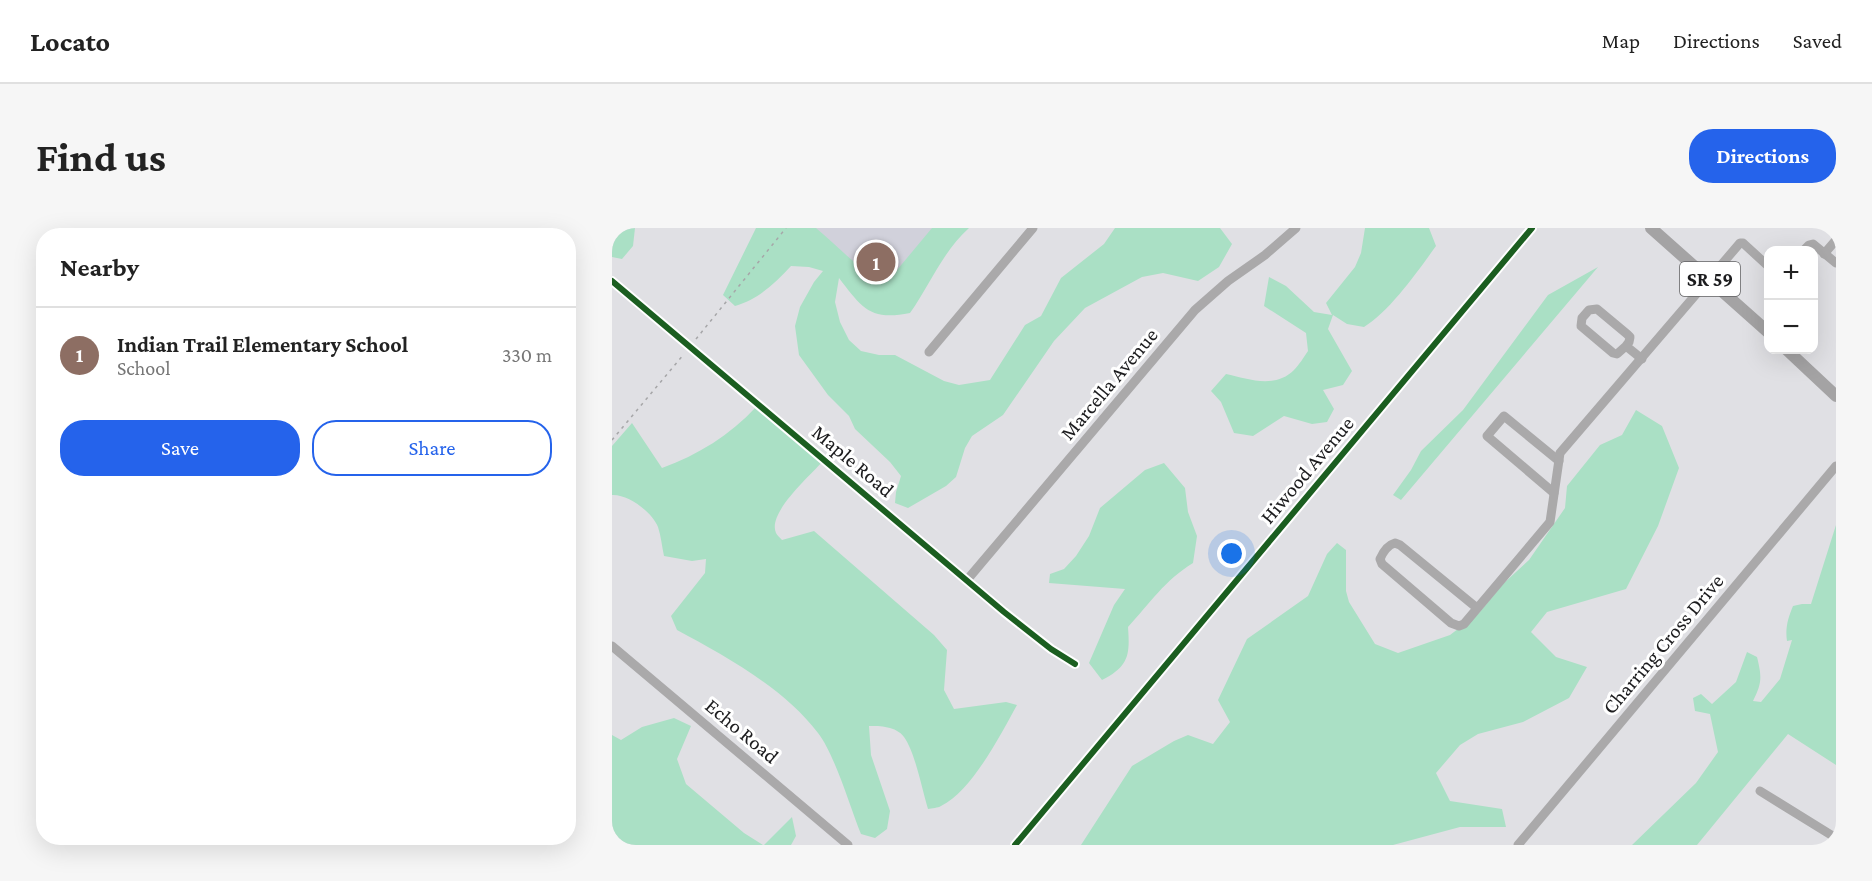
<!DOCTYPE html>
<html lang="en">
<head>
<meta charset="utf-8">
<style>
	body { margin:0; font-family:"Crimson Pro",serif; background:#f6f6f6; color:#222 }
	.controls { position:absolute; right:18px; top:18px; display:grid; overflow:hidden; border-radius:12px; box-shadow:0 6px 24px #0002 }
	.controls button { width:54px; height:54px; display:grid; place-items:center; padding:0; border:0; border-bottom:2px solid #e0e0e0; background:#fff; color:#222; font:30px sans-serif }
	.you { position:absolute; left:620px; top:326px; width:21px; height:21px; margin:-15px; border:4px solid #fff; border-radius:50%; background:#1a73e8; box-shadow:0 0 0 9px #1a73e833 }
	.badge { display:grid; place-items:center; width:39px; height:39px; border-radius:50%; background:#2563eb; color:#fff; font-size:20px; font-weight:700 }
	.pin { position:absolute; translate:-50% -50%; border:3px solid #fff; box-shadow:0 2px 6px #0006 }
	.list { margin:0; padding:0; list-style:none }
	h2 { display:flex; justify-content:space-between; align-items:center; height:78px; margin:0; padding:0 24px; font-size:26px }
	h2 small { font-size:20px; font-weight:400; color:#767676 }
	.list li { display:grid; grid-template-columns:39px 1fr auto; gap:18px; align-items:center; box-sizing:border-box; height:96px; padding:0 24px; border-top:2px solid #e0e0e0 }
	.list b { display:block; font-size:22px; white-space:nowrap }
	.list p { margin:0; font-size:20px; white-space:nowrap; color:#767676 }
	.list em { font-size:20px; font-style:normal; color:#767676 }
	.actions { display:flex; gap:12px; padding:18px 24px }
	.actions a { flex:1; padding:14px 0; border:2px solid #2563eb; border-radius:24px; text-align:center; font-size:21px; color:#2563eb }
	.actions .main { background:#2563eb; color:#fff }
	.map { position:relative; flex:none; width:1224px; height:617px; overflow:hidden; border-radius:24px }
	header { display:flex; align-items:center; gap:36px; box-sizing:border-box; height:84px; padding:0 30px; background:#fff; border-bottom:2px solid #e0e0e0 }
	header strong { font-size:28px }
	nav { display:flex; gap:33px; margin-inline-start:auto; font-size:21px }
	.intro { display:flex; align-items:center; justify-content:space-between; box-sizing:border-box; height:144px; padding:0 36px }
	h1 { margin:0; font-size:42px }
	.button { padding:15px 27px; border-radius:24px; background:#2563eb; color:#fff; font-size:21px; font-weight:700 }
	main { display:flex; gap:36px; padding:0 36px }
	aside { flex:1; background:#fff; border-radius:24px; box-shadow:0 6px 24px #0002 }
	.map>svg:first-child { display:block }
	.built { fill:#d1d1db }
	.green { fill:#aae0c5 }
	.lines { fill:none; stroke-linecap:round; stroke-linejoin:round }
	.path { stroke:#a6a6a8; stroke-width:1.5; stroke-dasharray:3 4.5; stroke-linecap:butt }
	.minor { stroke:#aaa9aa; stroke-width:9 }
	.major { stroke:#a4a3a4; stroke-width:12 }
	.cycleway-casing { stroke:#fff; stroke-width:10 }
	.cycleway { stroke:#1b5e20; stroke-width:6 }
	.labels { text-anchor:middle; dominant-baseline:central; stroke-width:6; stroke-linejoin:round; paint-order:stroke }
	.shield { fill:#fff; stroke:#606062; stroke-width:1.5 }
	.shield-label { font-size:20px; font-weight:bold; fill:#1c1c1e }
	.street-label { font-size:21px; fill:#1c1c1e; stroke:#fff }
</style>
</head>
<body>
<header>
<strong>Locato</strong>
<nav><a>Map</a><a>Directions</a><a>Saved</a></nav>
</header>
<div class="intro"><h1>Find us</h1><a class="button">Directions</a></div>
<main>
<aside>
<h2>Nearby<small></small></h2>
<ul class="list">
<li><span class="badge" style="background:#8d6e63">1</span><div><b>Indian Trail Elementary School</b><p>School</p></div><em>330 m</em></li>
</ul>
<div class="actions"><a class="main">Save</a><a>Share</a></div>
</aside>
<div class="map">
<svg width="1224" height="617" viewBox="0 0 1224 617">
	<rect width="100%" height="100%" fill="#e0e0e4"/>
	<path class="built" d="M189 0H327L270 68Z"/>
	<g class="green">
		<path d="M0 0H23L21 18 10 31 0 29Z"/>
		<path d="M144 0H204C228 20 247 43 275 54L320 0H357C331 23 318 57 298 85 258 93 250 80 227 50L223 74 228 94 237 112 249 123 267 127H283L332 153 347 157 378 152 413 97 429 88 449 50 492 16 503 0H608L620 16 607 39 586 53 551 45 530 49 473 80 442 113 391 187 360 208 353 220 344 249 334 258 296 280 283 275 284 264 289 248 278 234 243 201 237 188 216 167 187 127 183 98 188 79 202 54 211 43 197 39 179 38C163 55 146 72 123 78L111 67Z"/>
		<path d="M753 0H817L824 18C806 43 778 83 752 99L735 96 721 87 716 101 740 143 731 157 711 162 722 181 715 194 700 196 672 188 641 208 622 205 609 174 599 163 614 146C636 151 663 161 682 142 687 137 692 129 696 123L694 105 652 78 657 49 674 58 702 84 720 87 714 75 743 39 749 25Z"/>
		<path d="M986 39 789 272 781 267 799 242 809 223 851 182 936 67Z"/>
		<path d="M144 179 210 234C198 248 155 285 164 305 165 307 168 310 170 312L202 303 322 407 335 422 332 462 342 481 394 474 405 477C389 506 360 563 329 578 326 580 320 580 316 581 310 561 303 524 292 509 284 498 268 498 257 498L259 527 278 583 275 601 263 610 249 606C238 579 223 527 206 505 172 460 113 428 65 402L59 388 93 345 94 331 80 333 52 328C50 319 49 308 46 299 40 284 16 266 0 267V218L20 195 50 240C86 227 118 207 144 179Z"/>
		<path d="M1024 182 1050 198 1067 240 1046 298 1014 361 935 384 919 404 944 429 975 439 957 470 911 494 866 506 848 517 824 545 838 573 890 581 894 599H848L781 617H469L520 538 562 513 576 507 601 516 618 494 606 472 635 411 696 368 715 326 725 315 734 322V363L737 374 763 416 786 425 838 407 867 385 891 356 917 332 953 280 955 258 988 217 1010 207Z"/>
		<path d="M552 235 573 260 576 284 585 308 581 335C553 352 538 375 516 399 518 427 517 438 490 452L477 435 502 377 513 361 437 355 438 346 452 341 464 328 477 308 488 280 533 242Z"/>
		<path d="M1224 297V537L1176 506 1085 617H1020L1084 555 1106 524 1098 486 1083 483 1081 470 1089 466 1100 476 1124 454 1135 424 1145 429C1150 449 1150 455 1141 473L1149 474 1168 451 1180 412 1175 413C1173 400 1176 390 1181 378L1190 376H1199Z"/>
		<path d="M62 490 79 498 65 531 74 556 132 605 151 617H14L11 615 0 617V507L9 512 30 499Z"/>
		<path d="M180 589 184 608 179 617H152Z"/>
	</g>
	<g class="lines">
		<g class="path">
			<path d="M84 111 174 0"/>
			<path d="M0 212 72 126"/>
		</g>
		<g class="minor">
			<path d="M1192 22 1197 17 1201 16 1224 35"/>
			<path d="M1212 26 1224 12"/>
			<path d="M0 53 392 384 439 421 463 436"/>
			<path d="M1014 118 1005 126 1001 125 969 98 970 90 977 82 985 81 1015 106 1018 109 1017 114 1014 118 1030 131"/>
			<path d="M317 124 421 0"/>
			<path d="M942 265 875 208 892 188 947 233"/>
			<path d="M355 352 583 82 616 53 653 27 684 0"/>
			<path d="M865 380 788 317 783 315C776 317 771 324 768 331L770 336 839 395 847 398 852 396 938 294 948 225 1128 15H1131L1156 38"/>
			<path d="M0 418 236 617"/>
			<path d="M1148 563 1224 610"/>
			<path d="M403 617 920 0"/>
			<path d="M906 617 1224 238"/>
		</g>
		<g class="major">
			<path d="M1039 0 1156 104"/>
			<path d="M1175 122 1224 168"/>
		</g>
		<defs>
			<g id="cycleway">
				<path d="M0 53 392 384 439 421 463 436"/>
				<path d="M403 617 920 0"/>
			</g>
		</defs>
		<use href="#cycleway" class="cycleway-casing"/>
		<use href="#cycleway" class="cycleway"/>
	</g>
	<g class="labels">
		<rect class="shield" x="1068" y="34" width="60" height="34" rx="4.5"/>
		<g class="shield-label">
			<text x="1098" y="51">SR 59</text>
		</g>
		<g class="street-label">
			<text transform="translate(497 156) rotate(-50)">Marcella Avenue</text>
			<text transform="translate(241 233) rotate(40)">Maple Road</text>
			<text transform="translate(695 242) rotate(-50)">Hiwood Avenue</text>
			<text transform="translate(1051 416) rotate(-50)">Charring Cross Drive</text>
			<text transform="translate(130 503) rotate(40)">Echo Road</text>
		</g>
	</g>
</svg>
<div class="controls">
<button>+</button>
<button>−</button>
</div>
<div class="you"></div>
<div class="pin badge" style="left:264px;top:34px;background:#8d6e63">1</div>
</div>
</main>
</body>
</html>
